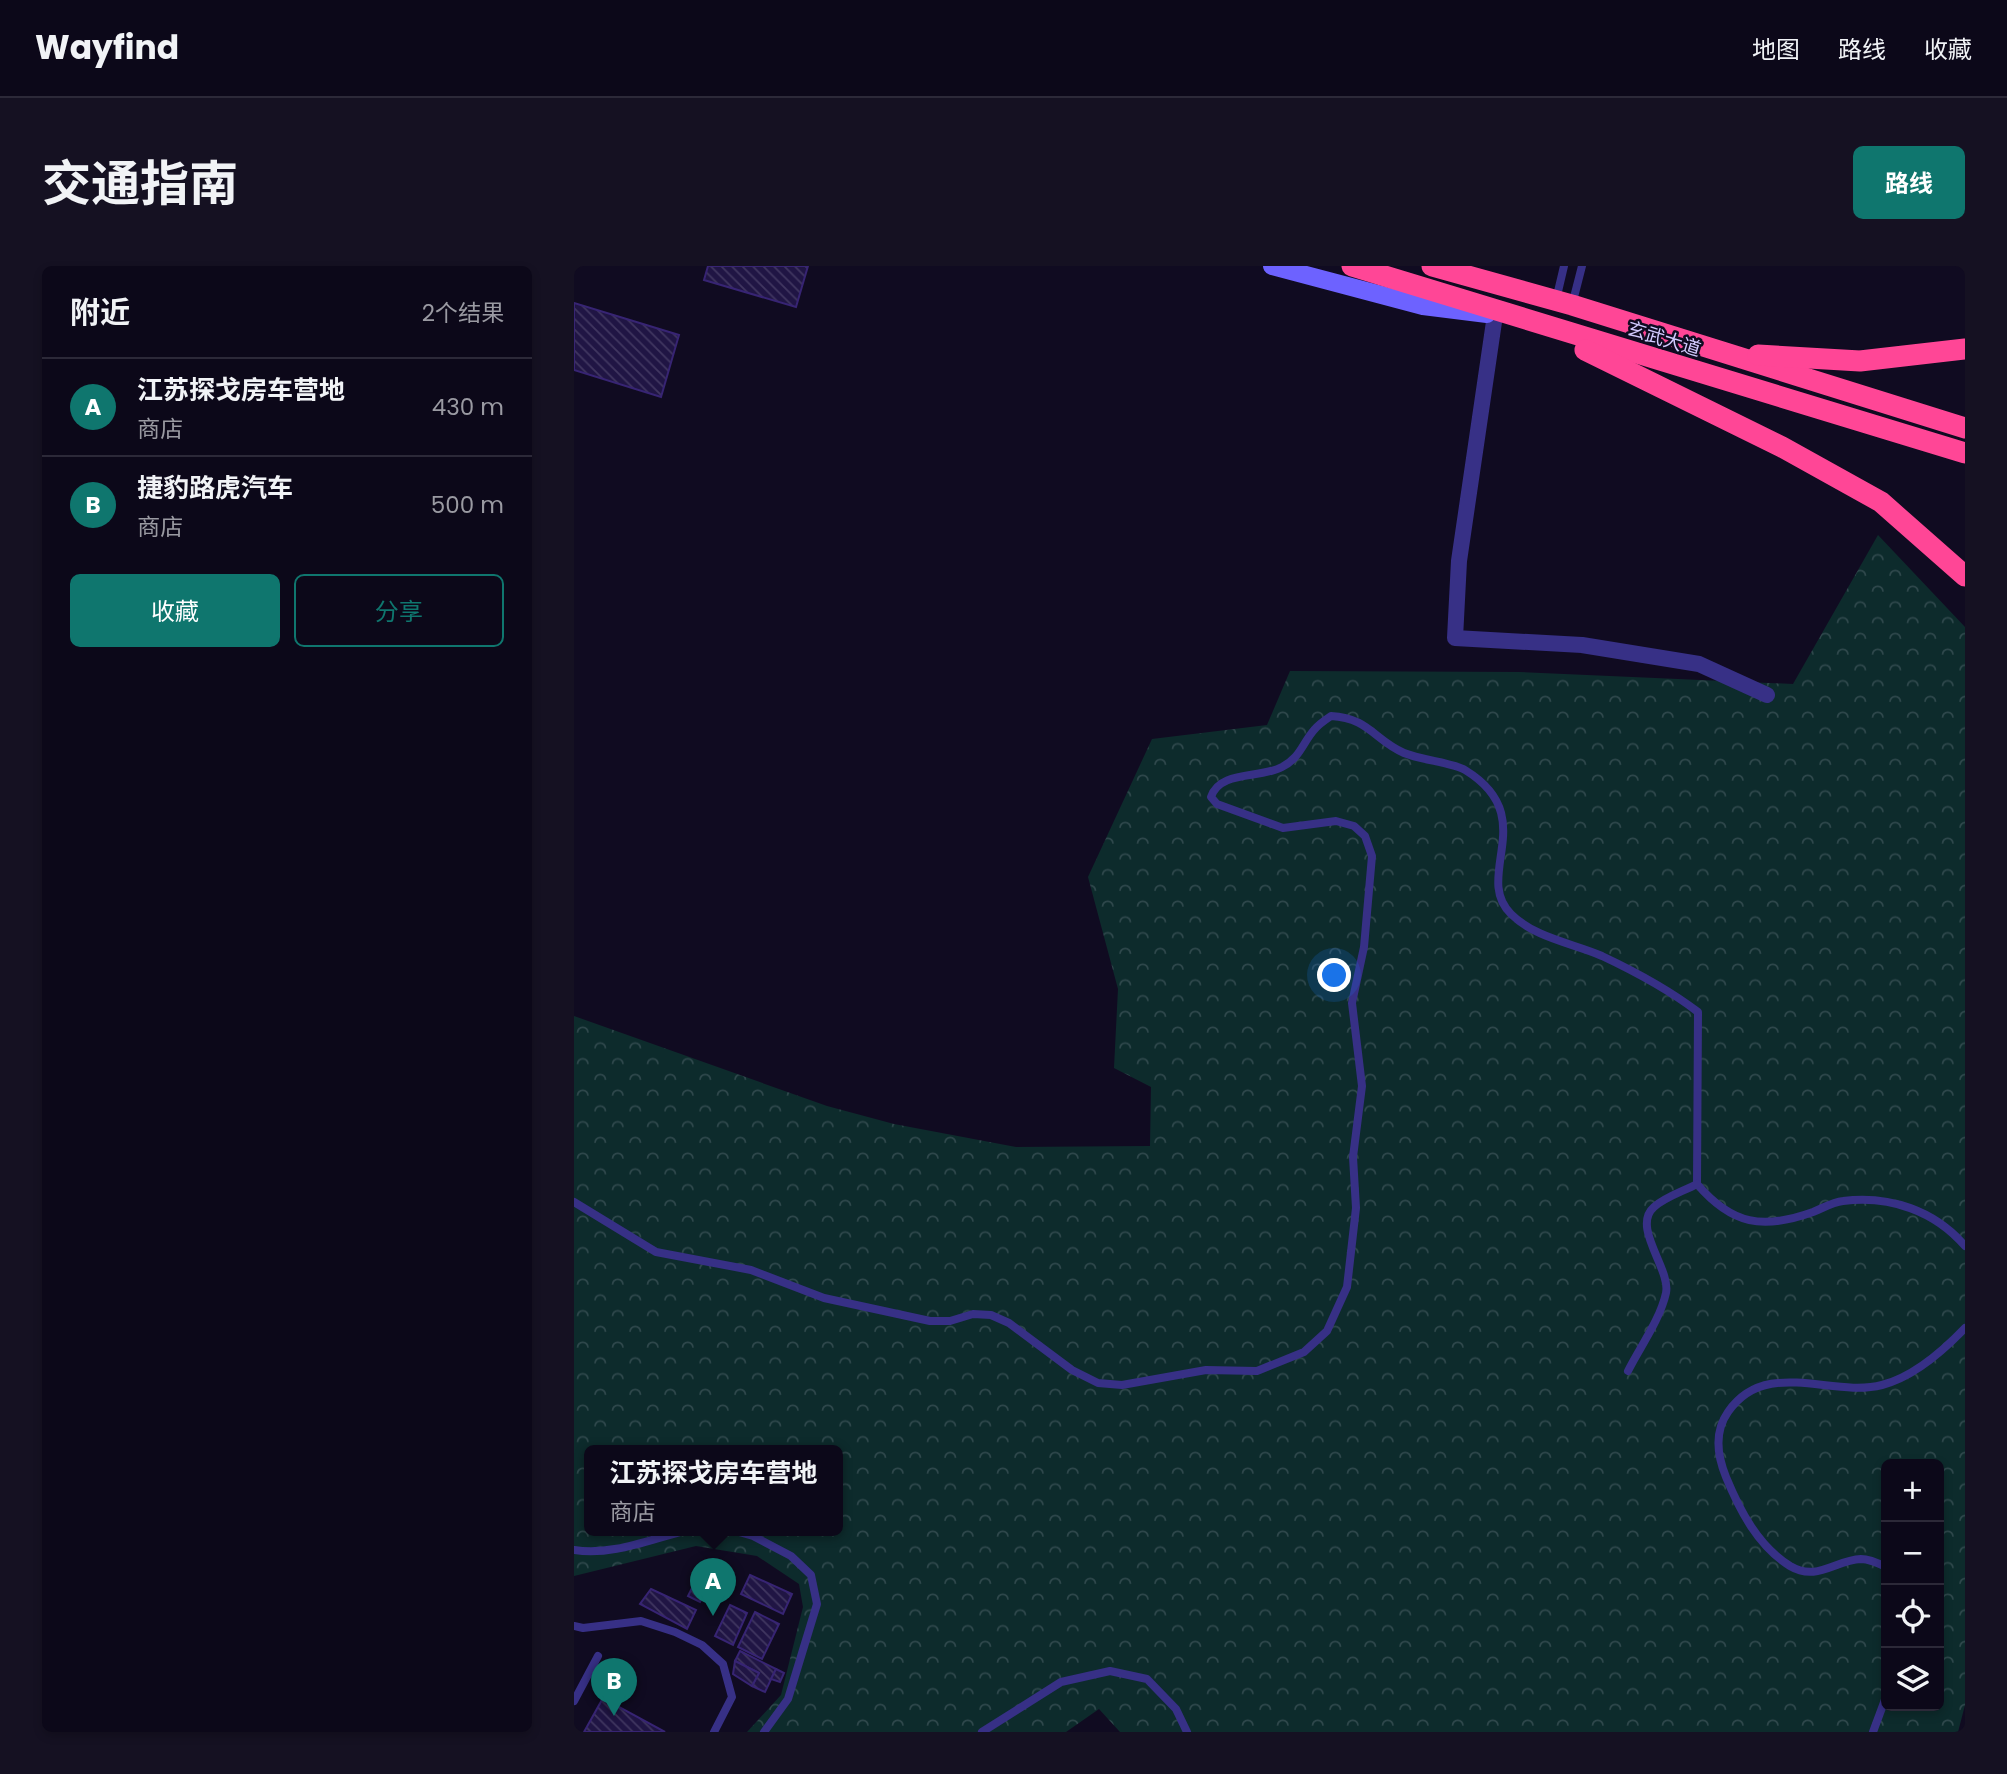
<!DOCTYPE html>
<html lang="zh">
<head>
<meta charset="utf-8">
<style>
	body { margin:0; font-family:Poppins,"Noto Sans SC",sans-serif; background:#151122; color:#f1f3f6 }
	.controls { position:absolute; right:21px; bottom:21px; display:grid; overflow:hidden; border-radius:10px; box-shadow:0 4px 10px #0003 }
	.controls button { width:63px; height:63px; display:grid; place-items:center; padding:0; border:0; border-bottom:2px solid #2c2938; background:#0c0819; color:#f1f3f6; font:35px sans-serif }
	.you { position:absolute; left:761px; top:710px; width:24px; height:24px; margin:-18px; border:5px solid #fff; border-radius:50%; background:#1a73e8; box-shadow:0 0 0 10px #1a73e833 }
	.badge { display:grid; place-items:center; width:46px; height:46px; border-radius:50%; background:#0f766e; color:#fff; font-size:23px; font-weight:700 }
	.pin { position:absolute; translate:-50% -58px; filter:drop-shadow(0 2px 4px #0008) }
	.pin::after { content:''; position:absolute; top:37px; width:24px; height:21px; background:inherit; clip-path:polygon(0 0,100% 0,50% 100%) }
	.popup { position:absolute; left:10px; top:1179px; width:259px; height:91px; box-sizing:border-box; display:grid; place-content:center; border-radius:10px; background:#0c0819; filter:drop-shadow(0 2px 5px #0005); font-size:23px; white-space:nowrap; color:#9a9aa2 }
	.popup b { font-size:26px; color:#f1f3f6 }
	.popup::after { content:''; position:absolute; left:50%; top:100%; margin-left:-14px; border:14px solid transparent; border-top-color:#0c0819 }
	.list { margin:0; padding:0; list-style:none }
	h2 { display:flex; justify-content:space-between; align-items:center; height:91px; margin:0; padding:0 28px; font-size:30px }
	h2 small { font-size:23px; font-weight:400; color:#9a9aa2 }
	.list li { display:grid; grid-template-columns:46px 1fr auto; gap:21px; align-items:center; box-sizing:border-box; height:98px; padding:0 28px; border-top:2px solid #2c2938 }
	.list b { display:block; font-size:26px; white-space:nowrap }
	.list p { margin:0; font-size:23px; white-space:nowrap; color:#9a9aa2 }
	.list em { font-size:23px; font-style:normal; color:#9a9aa2 }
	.actions { display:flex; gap:14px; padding:21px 28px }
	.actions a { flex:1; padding:16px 0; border:2px solid #0f766e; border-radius:10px; text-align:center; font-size:24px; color:#0f766e }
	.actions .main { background:#0f766e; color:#fff }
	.icon { flex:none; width:38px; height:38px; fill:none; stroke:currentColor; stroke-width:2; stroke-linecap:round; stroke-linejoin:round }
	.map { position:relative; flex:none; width:1391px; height:1466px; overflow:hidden; border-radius:10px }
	header { display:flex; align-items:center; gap:42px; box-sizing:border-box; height:98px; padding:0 35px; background:#0c0819; border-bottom:2px solid #2c2938 }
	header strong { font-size:33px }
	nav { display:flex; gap:38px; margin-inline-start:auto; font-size:24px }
	.intro { display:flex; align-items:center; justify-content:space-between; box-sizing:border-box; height:168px; padding:0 42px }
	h1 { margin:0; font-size:49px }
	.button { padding:18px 32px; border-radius:10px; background:#0f766e; color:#fff; font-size:24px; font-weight:700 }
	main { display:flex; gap:42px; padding:0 42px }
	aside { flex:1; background:#0c0819; border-radius:10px; box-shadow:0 4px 10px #0003 }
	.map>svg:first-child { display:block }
	.forest { fill:url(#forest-crowns); fill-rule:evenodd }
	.building { fill:url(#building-back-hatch); stroke:#372473; stroke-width:2 }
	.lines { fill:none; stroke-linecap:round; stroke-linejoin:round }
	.lane { stroke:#373086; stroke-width:8 }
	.street { stroke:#373086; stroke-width:16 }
	.secondary { stroke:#6d62ff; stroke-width:18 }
	.highway { stroke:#ff4696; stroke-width:21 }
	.labels { text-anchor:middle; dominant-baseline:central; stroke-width:5; stroke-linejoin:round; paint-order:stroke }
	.street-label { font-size:19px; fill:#d3cbff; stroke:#100b21 }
</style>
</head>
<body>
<header>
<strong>Wayfind</strong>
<nav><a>地图</a><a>路线</a><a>收藏</a></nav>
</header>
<div class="intro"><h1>交通指南</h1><a class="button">路线</a></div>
<main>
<aside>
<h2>附近<small>2个结果</small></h2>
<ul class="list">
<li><span class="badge">A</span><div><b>江苏探戈房车营地</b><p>商店</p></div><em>430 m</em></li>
<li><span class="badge">B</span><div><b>捷豹路虎汽车</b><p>商店</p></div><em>500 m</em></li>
</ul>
<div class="actions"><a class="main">收藏</a><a>分享</a></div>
</aside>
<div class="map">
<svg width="1391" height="1466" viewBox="0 0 1391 1466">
	<defs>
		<pattern id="forest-crowns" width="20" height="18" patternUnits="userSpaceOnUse" patternTransform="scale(1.75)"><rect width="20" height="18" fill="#0d2b2c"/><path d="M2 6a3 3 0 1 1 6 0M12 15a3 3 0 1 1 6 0" fill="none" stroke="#2f484c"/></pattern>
		<pattern id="building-back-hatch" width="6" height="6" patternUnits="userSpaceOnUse" patternTransform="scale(1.75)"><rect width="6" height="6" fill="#201544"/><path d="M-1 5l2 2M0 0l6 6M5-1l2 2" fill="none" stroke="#403660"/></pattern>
	</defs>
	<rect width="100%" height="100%" fill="#100b21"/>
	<path class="forest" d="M1304 269 1391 361V1439L1384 1466H546L525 1443 492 1466H173L207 1429 229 1341 225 1318 183 1290 122 1280 0 1310V750L253 840 320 858 442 881 576 880 577 821 540 802 544 723 514 611 578 473 693 459 716 405 944 406 1219 418ZM15 1184H263V1264H15ZM1312 1198H1365V1440H1312Z"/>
	<g class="building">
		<path d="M134 0H234L222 41 130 14Z"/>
		<path d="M0 37 105 69 87 131 0 104Z"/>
		<path d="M128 1302 140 1309 126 1336 114 1330Z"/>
		<path d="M176 1309 218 1328 209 1348 167 1328Z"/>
		<path d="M77 1323 122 1344 113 1363 66 1338Z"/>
		<path d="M156 1339 173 1347 159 1379 141 1370Z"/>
		<path d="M181 1346 205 1358 188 1393 164 1381Z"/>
		<path d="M166 1385 202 1403 191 1426 178 1420 185 1407 161 1395Z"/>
		<path d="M161 1395 185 1407 178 1420 159 1408Z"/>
		<path d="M202 1403 210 1407 206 1416 197 1413Z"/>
		<path d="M29 1432 32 1434 91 1466H10Z"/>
	</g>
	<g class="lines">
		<g class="lane">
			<path d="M982 34 990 0"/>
			<path d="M998 39 1008 0"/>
			<path d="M0 936 82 986 177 1004 250 1032 356 1055H376L399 1048 417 1049 435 1057 498 1104 524 1117 548 1119 632 1104 683 1105 730 1086 753 1065 773 1021 782 942 779 891 788 820 778 737 790 681 798 590 791 570 780 560 762 555 709 562 643 538 637 531C646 504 686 513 708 501 726 492 728 478 740 464 744 459 751 454 757 450 795 452 800 474 830 487 847 494 880 497 891 504 968 551 898 610 937 648 961 672 998 677 1028 690 1062 706 1094 723 1124 746L1123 918C1158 959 1189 964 1239 946 1249 942 1259 936 1269 935 1316 929 1361 945 1391 980"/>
			<path d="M1054 1105C1066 1081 1086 1054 1092 1027 1097 1003 1057 961 1080 941 1091 931 1110 925 1123 918"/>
			<path d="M158 1264 179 1270 217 1290 237 1309 243 1338 214 1433 190 1466"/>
			<path d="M0 1284C39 1290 76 1273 114 1264"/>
			<path d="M1312 1301C1306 1298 1294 1293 1287 1293 1261 1294 1243 1316 1216 1300 1184 1280 1166 1245 1152 1211 1143 1189 1140 1166 1154 1146 1192 1091 1257 1132 1308 1119 1339 1111 1369 1085 1391 1062"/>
			<path d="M0 1360 9 1362 67 1355 101 1366 128 1379 149 1398 158 1431 140 1466"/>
			<path d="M0 1435 24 1390"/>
			<path d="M408 1466 487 1416 536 1405 573 1413 602 1443 613 1466"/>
			<path d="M1299 1466 1312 1431"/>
		</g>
		<path class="street" d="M921 49 885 295 881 372 1008 379 1125 398 1193 429"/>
		<path class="secondary" d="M698 0 849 40 913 48"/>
		<g class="highway">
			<path d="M778 0 1391 187"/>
			<path d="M858 0 998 39 1391 162"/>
			<path d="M1011 84 1208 181 1307 236 1391 310"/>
			<path d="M1184 89 1286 95 1391 83"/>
		</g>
	</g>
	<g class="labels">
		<g class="street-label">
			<text transform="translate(1090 73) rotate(17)">玄武大道</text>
		</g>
	</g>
</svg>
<div class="controls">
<button>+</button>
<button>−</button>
<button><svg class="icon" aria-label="locate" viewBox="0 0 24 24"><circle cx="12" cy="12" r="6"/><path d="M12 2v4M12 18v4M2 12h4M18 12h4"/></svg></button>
<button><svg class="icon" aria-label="layers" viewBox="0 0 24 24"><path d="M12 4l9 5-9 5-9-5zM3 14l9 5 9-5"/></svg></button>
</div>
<div class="you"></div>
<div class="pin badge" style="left:139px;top:1350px">A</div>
<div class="popup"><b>江苏探戈房车营地</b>商店</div>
<div class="pin badge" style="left:40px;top:1450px">B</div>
</div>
</main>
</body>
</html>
